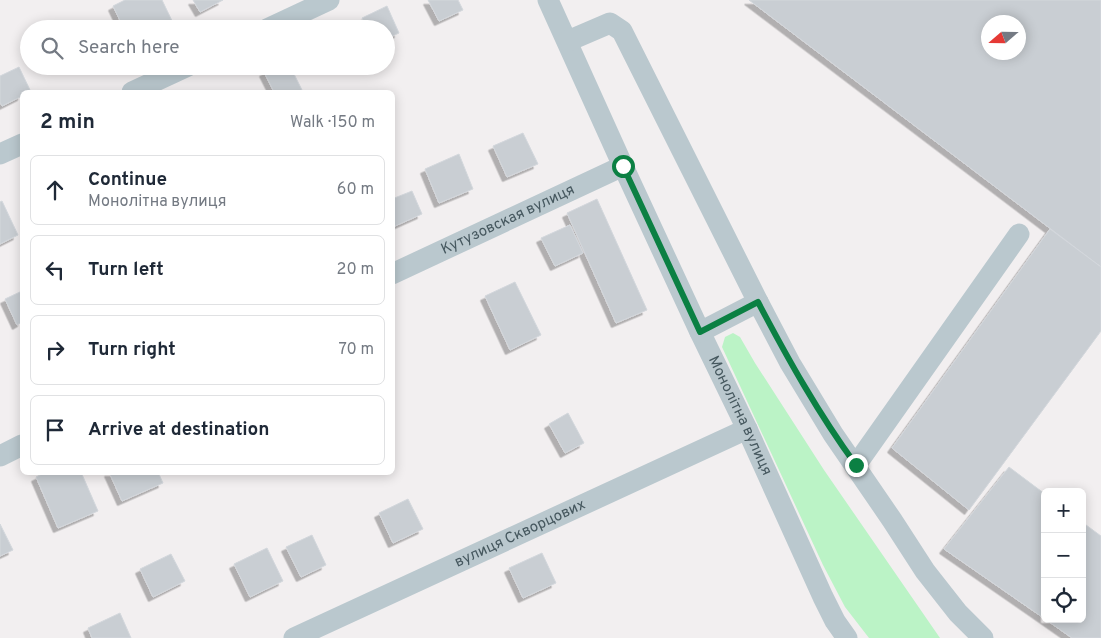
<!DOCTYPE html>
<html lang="en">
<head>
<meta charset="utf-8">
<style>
	body { margin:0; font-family:Overpass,sans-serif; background:#f2f2f3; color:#1f2937 }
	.controls { position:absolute; right:15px; bottom:15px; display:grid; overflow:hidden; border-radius:8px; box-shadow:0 2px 12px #0003 }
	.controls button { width:45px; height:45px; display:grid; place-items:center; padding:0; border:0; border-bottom:1px solid #e0e1e3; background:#fff; color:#1f2937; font:25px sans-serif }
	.compass { position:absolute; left:981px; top:15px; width:45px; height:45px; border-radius:50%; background:#fff; box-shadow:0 2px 12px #0003; rotate:250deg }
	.stop { position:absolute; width:15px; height:15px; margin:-11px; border:4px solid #0b8043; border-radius:50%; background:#fff }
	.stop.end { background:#0b8043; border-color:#fff; box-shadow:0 1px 5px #0008 }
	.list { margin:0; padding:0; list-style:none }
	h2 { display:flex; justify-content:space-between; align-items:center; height:65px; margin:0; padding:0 20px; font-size:21px }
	h2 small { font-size:16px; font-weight:400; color:#747a83 }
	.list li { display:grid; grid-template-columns:32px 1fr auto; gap:15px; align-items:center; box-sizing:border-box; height:70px; margin:0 10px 10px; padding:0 10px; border:1px solid #e0e1e3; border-radius:8px }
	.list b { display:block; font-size:19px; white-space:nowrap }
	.list p { margin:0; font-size:16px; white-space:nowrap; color:#747a83 }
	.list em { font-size:16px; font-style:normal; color:#747a83 }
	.icon { flex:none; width:28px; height:28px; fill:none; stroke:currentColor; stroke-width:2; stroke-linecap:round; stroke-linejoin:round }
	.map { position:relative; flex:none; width:1101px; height:638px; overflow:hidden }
	.search { position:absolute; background:#fff; box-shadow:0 2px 12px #0003; left:20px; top:20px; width:375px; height:55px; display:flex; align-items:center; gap:12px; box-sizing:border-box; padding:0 18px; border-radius:28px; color:#747a83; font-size:19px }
	.panel { position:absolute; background:#fff; box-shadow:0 2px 12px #0003; left:20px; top:90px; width:375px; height:385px; border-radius:8px }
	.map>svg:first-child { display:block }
	.green { fill:#bbf3c6 }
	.building { fill:#c9ced3; stroke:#d3d7dc; fill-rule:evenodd; filter:url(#shadow) }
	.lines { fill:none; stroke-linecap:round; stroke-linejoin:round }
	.minor { stroke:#bac8ce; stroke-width:21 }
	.route { stroke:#0b8043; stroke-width:6 }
	.labels { text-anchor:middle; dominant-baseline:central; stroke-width:4; stroke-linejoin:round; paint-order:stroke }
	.street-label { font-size:15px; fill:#46585f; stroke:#fff }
</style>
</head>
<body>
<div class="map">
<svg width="1101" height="638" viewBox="0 0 1101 638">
	<defs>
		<filter id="shadow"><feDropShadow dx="-4.5" dy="4.5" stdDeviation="0" flood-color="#0004"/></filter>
	</defs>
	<rect width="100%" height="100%" fill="#f2eff0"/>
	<path class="green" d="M733 333 740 337 755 363 824 470 940 638H869L845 607 823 565 722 347 725 337Z"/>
	<g class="building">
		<path d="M125 0H162L176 29H124L113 6Z"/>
		<path d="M193 0H223L200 12Z"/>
		<path d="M428 0H458L463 10 439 21Z"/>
		<path d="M749 0H1101V267ZM988 22H1018V52H988Z"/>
		<path d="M387 6 399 33 386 39V29H367L362 18Z"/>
		<path d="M276 66H290L303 92H274L264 72Z"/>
		<path d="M19 67 31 92H22V96L2 106 0 102V76Z"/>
		<path d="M523 133 538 164 507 177 493 146Z"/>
		<path d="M459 154 473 189 439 203 425 169Z"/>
		<path d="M412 191 422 214 395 226 392 220V199Z"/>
		<path d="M597 199 647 310 616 323 567 213Z"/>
		<path d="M2 201 18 235 0 244V202Z"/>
		<path d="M570 225 583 253 555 266 541 238Z"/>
		<path d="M1050 229 1101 267V331L969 510 892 448Z"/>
		<path d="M515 282 541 335 510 350 485 296Z"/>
		<path d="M22 291V322L17 325 5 299Z"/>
		<path d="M568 413 584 443 565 453 549 424Z"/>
		<path d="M1009 467 1045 494V619L944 549Z"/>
		<path d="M46 472H81L98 511 58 528 36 477Z"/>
		<path d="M109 472H158L163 483 122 501Z"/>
		<path d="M408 499 423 529 393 543 379 513Z"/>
		<path d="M1082 522 1101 536V638H1072L1045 619H1082Z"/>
		<path d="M0 524 13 550 0 556Z"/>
		<path d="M312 535 326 565 301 577 286 547Z"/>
		<path d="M267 548 283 581 250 597 234 564Z"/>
		<path d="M542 553 556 583 523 598 509 568Z"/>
		<path d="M171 554 185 581 153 597 140 569Z"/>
		<path d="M120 613 131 638H92L88 628Z"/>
	</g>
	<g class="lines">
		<g class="minor">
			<path id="s1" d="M548 0 623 166 700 332 747 429 823 597 835 621 847 638"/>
			<path d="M267 29 329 0"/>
			<path d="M568 41 610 23 622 31 758 302"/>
			<path d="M132 92 188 66"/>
			<path d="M0 154 22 144"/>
			<path id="s2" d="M392 274 623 166"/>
			<path d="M700 332 758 302 790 363 833 434 892 520 925 571 958 613 983 638"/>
			<path d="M0 456 22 445"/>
			<path d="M856 465 1019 234"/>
			<path id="s3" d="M294 638 747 429"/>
		</g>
	</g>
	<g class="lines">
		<path class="route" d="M623 166 700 332 758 302C788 359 818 413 856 465"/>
	</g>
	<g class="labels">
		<g class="street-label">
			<text stroke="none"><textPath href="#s2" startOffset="128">Кутузовская вулиця</textPath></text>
			<text stroke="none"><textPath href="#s1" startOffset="458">Монолітна вулиця</textPath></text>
			<text stroke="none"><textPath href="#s3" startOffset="249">вулиця Скворцових</textPath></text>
		</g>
	</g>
</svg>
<div class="controls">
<button>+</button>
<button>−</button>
<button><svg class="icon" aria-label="locate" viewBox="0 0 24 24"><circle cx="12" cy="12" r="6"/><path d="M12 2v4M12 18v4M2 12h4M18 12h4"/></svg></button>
</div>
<svg class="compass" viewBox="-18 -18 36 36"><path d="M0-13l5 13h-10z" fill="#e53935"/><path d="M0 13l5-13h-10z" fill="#747a83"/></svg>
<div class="stop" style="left:623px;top:166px"></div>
<div class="stop end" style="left:856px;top:465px"></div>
<div class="search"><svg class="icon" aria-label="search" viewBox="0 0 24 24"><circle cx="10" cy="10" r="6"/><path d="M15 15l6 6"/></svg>Search here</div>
<section class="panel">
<h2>2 min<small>Walk · 150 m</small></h2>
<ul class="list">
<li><svg class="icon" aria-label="ahead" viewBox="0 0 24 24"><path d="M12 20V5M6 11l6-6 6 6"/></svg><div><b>Continue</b><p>Монолітна вулиця</p></div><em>60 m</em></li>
<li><svg class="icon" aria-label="left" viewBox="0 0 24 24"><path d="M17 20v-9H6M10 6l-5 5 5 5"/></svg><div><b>Turn left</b></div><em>20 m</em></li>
<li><svg class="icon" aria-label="right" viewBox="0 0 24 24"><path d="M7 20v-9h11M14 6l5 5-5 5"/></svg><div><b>Turn right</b></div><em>70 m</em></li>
<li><svg class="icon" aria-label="arrive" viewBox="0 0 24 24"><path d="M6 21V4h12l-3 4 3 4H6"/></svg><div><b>Arrive at destination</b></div></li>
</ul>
</section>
</div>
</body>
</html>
